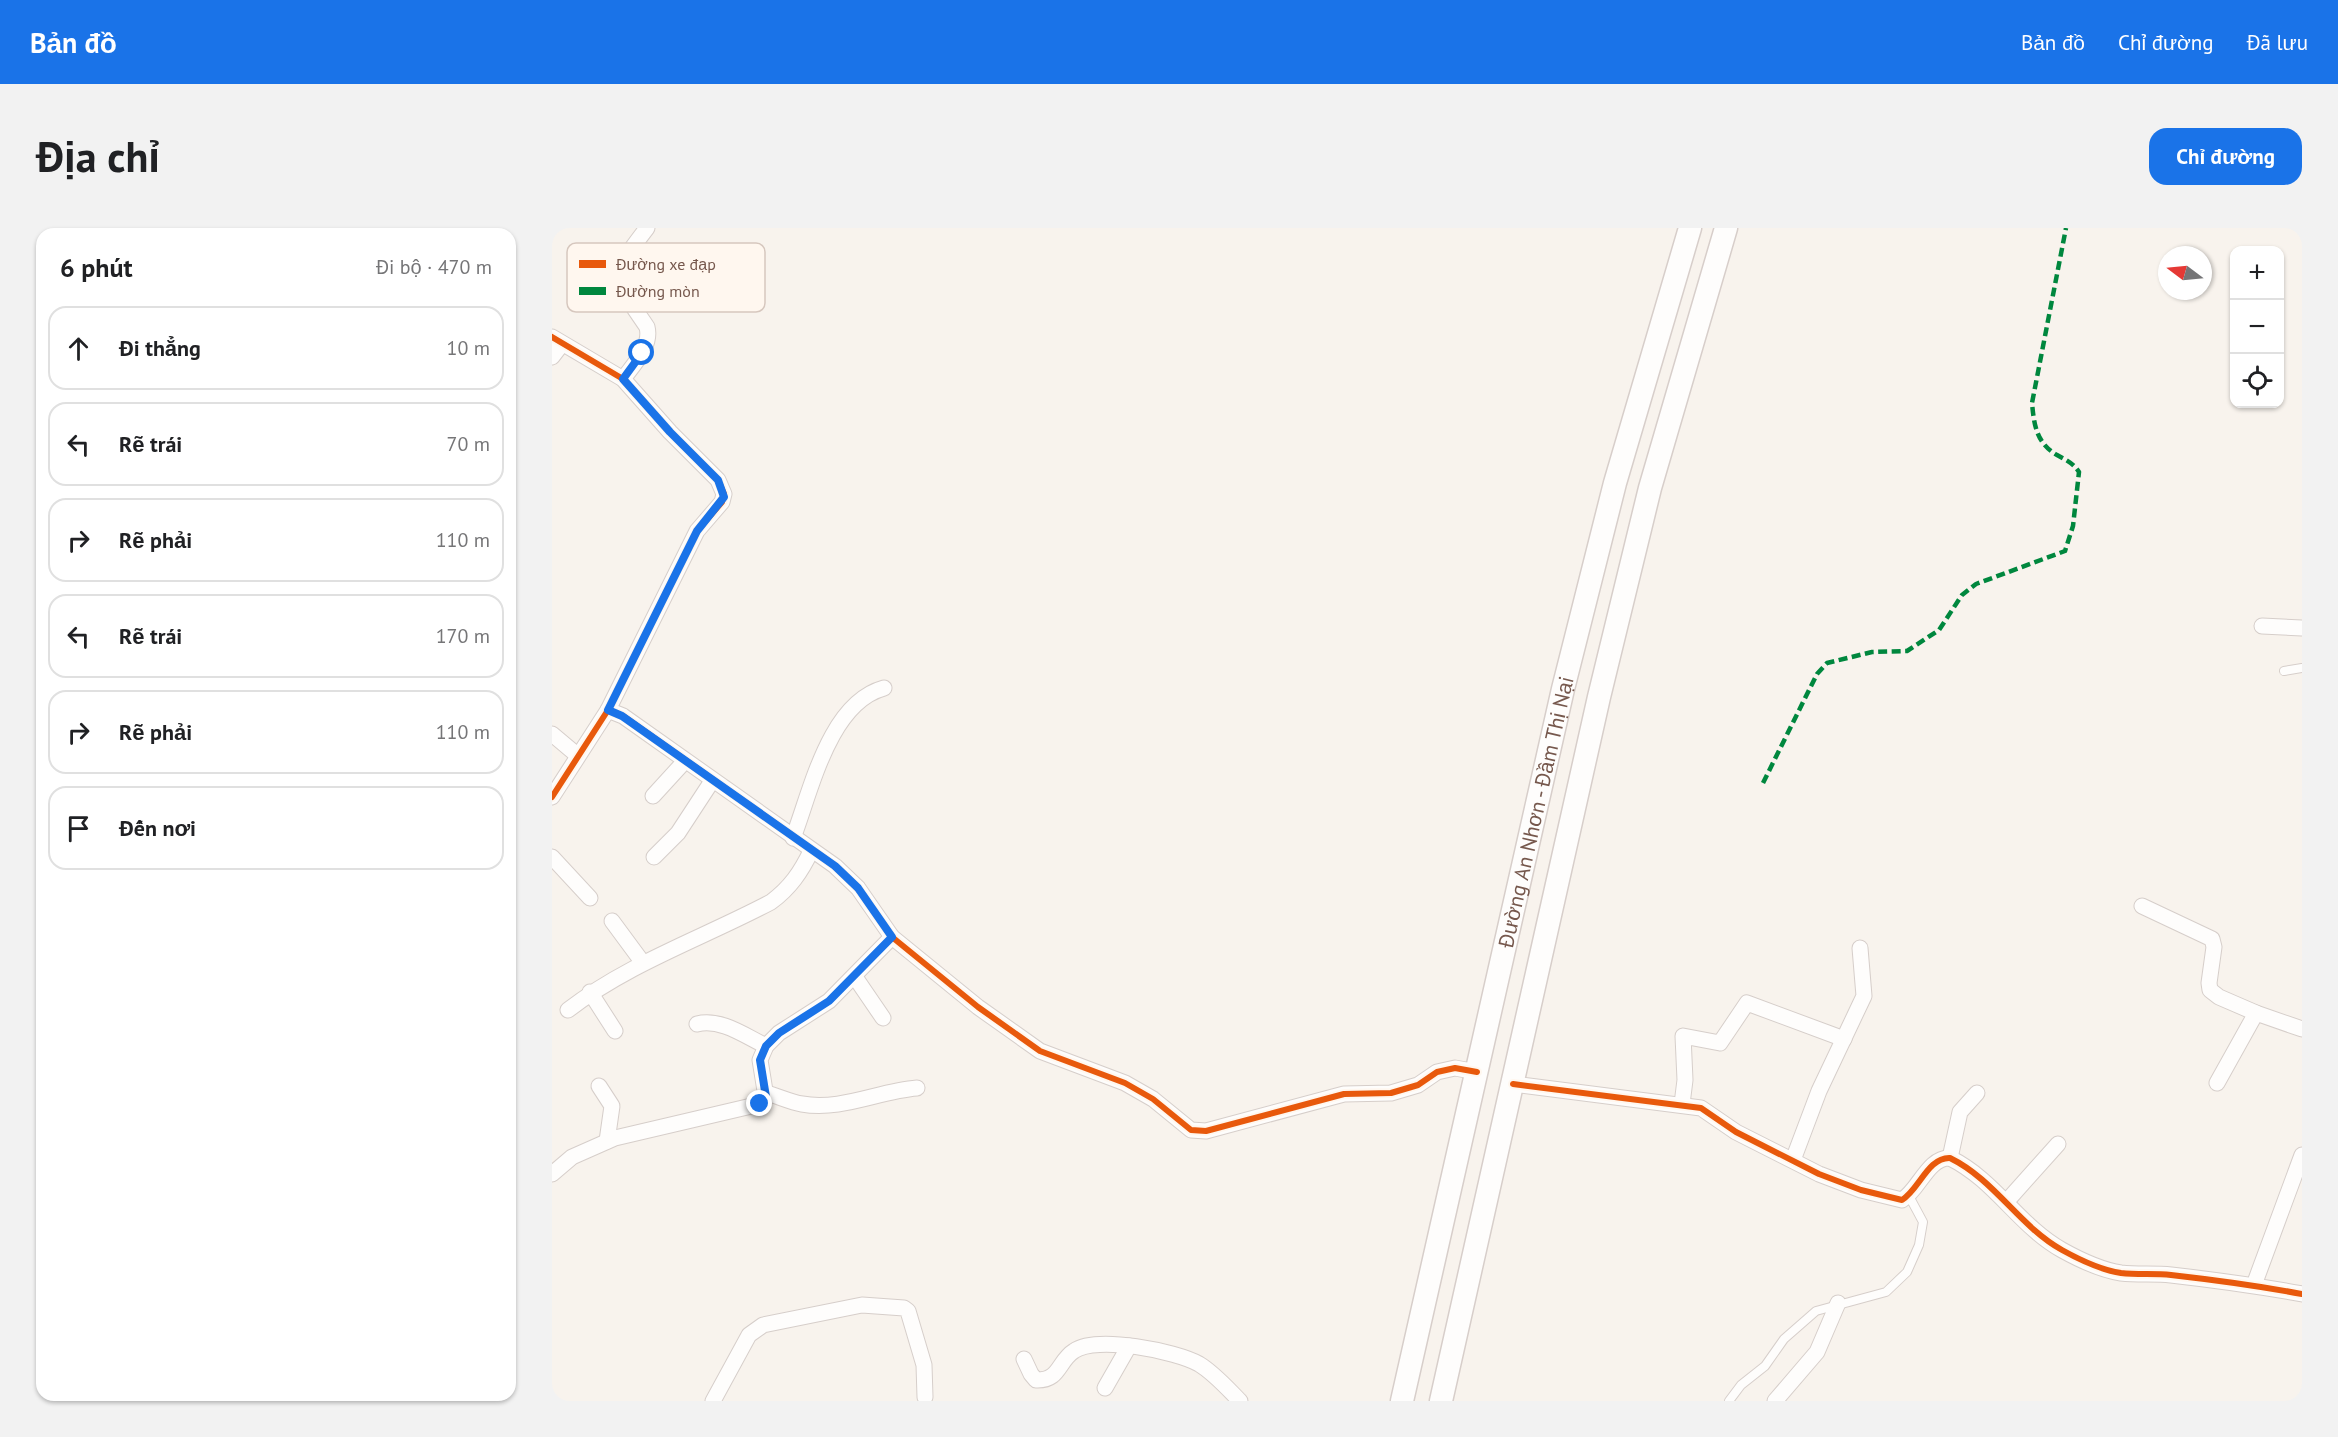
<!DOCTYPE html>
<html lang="vi">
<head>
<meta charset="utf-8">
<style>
	body { margin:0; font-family:"PT Sans",sans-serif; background:#f2f2f2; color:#202124 }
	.controls { position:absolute; right:18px; top:18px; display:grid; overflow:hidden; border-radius:12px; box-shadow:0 2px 4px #0004 }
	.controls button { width:54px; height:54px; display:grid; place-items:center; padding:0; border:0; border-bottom:2px solid #e0e0e0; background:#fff; color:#202124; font:30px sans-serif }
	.compass { position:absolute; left:1606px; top:18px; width:54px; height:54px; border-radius:50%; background:#fff; box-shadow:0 2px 4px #0004; rotate:286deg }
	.stop { position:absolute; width:18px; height:18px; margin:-14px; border:4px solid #1a73e8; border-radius:50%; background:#fff }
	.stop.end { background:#1a73e8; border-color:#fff; box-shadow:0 2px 6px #0008 }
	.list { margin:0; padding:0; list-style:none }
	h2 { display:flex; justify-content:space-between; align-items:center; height:78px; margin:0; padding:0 24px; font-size:26px }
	h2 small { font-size:20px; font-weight:400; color:#757577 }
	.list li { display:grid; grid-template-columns:39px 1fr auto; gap:18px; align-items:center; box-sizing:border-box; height:84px; margin:0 12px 12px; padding:0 12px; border:2px solid #e0e0e0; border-radius:18px }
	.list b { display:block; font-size:22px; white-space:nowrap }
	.list em { font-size:20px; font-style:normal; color:#757577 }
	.icon { flex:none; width:33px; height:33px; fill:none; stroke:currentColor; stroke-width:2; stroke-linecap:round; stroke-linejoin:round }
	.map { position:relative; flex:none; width:1750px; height:1173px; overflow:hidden; border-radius:18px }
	header { display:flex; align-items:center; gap:36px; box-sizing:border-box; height:84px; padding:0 30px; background:#1a73e8; color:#fff }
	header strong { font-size:28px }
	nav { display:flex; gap:33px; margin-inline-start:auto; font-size:21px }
	.intro { display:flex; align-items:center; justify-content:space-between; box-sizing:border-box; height:144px; padding:0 36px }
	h1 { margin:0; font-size:42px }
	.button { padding:15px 27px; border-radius:18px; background:#1a73e8; color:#fff; font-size:21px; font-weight:700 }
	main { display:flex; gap:36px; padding:0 36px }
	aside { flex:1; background:#fff; border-radius:18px; box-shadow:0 2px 4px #0004 }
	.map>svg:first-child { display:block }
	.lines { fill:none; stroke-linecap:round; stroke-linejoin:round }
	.service-casing { stroke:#d6ceca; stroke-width:10 }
	.minor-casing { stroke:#d6ceca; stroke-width:17 }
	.secondary-casing { stroke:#d7ceca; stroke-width:25 }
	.service { stroke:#fefdfc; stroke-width:8 }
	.minor { stroke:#fefdfc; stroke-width:15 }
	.secondary { stroke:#fefdfc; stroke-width:22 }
	.quiet { stroke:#00873e; stroke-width:4.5; stroke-dasharray:9 4.5; stroke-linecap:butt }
	.cycleway-casing { stroke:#fff7ef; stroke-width:10 }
	.cycleway { stroke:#e8590c; stroke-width:6 }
	.route { stroke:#1a73e8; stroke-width:8 }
	.labels { text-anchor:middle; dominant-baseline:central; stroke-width:6; stroke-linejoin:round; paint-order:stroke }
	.street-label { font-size:21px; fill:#76584d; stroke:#fff7ef }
	.key { fill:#fff7ef; stroke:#d6c7be; stroke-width:1.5 }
	.key-label { font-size:16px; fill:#76584d }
</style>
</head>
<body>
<header>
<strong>Bản đồ</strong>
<nav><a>Bản đồ</a><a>Chỉ đường</a><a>Đã lưu</a></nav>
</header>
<div class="intro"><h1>Địa chỉ</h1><a class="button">Chỉ đường</a></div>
<main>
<aside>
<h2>6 phút<small>Đi bộ · 470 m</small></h2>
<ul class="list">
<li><svg class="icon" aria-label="ahead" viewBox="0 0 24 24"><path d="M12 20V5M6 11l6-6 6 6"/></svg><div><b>Đi thẳng</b></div><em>10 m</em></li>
<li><svg class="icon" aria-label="left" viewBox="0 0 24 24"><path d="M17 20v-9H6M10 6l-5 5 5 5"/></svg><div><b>Rẽ trái</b></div><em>70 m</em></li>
<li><svg class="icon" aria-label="right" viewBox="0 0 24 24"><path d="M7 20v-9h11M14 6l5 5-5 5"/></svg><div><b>Rẽ phải</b></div><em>110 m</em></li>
<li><svg class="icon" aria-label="left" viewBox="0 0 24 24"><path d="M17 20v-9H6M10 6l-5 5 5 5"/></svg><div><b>Rẽ trái</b></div><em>170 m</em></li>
<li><svg class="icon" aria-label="right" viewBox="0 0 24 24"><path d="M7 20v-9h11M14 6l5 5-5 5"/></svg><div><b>Rẽ phải</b></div><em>110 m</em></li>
<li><svg class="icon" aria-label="arrive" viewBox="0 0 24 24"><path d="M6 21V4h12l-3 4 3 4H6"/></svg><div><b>Đến nơi</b></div></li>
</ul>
</aside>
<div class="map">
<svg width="1750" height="1173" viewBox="0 0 1750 1173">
	<rect width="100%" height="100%" fill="#f8f3ed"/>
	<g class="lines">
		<defs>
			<g id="service">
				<path d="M1732 443 1750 440"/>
				<path d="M1177 1173 1189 1157 1213 1138 1232 1111 1264 1083 1334 1064 1355 1044 1367 1017 1371 994 1357 968"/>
			</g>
			<g id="minor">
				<path d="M0 109 71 151 118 204 166 252 172 266 170 274 145 303 56 482"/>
				<path d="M0 129 10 116"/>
				<path d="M71 151C82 136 100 118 95 99 60 47 56 51 95 0"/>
				<path d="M1710 398 1750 400"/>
				<path d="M0 506 25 527"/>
				<path d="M101 568 133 533"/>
				<path d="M0 569 56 482 71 488 283 638 306 660 340 709 426 779 488 823 573 855 601 871 639 902 654 903 792 866 839 865 866 857 885 844 903 840 925 844"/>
				<path d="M241 610C259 563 277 475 332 460"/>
				<path d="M0 629 38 670"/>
				<path d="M102 629 126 605 160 553"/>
				<path d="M1590 678 1660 711 1662 719 1657 755 1658 762 1667 769 1704 785"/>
				<path d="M60 693 91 735"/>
				<path d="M303 749 331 790"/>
				<path d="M38 764 63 803"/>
				<path d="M16 782C77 735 151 710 219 674 238 660 249 644 259 623"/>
				<path d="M145 796C169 790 193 808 214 818"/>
				<path d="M1665 855 1704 785 1750 801"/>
				<path d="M961 856 1149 880 1184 904 1267 946 1309 962 1350 972C1367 962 1376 929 1398 930 1443 952 1467 998 1510 1022 1528 1032 1549 1042 1569 1045 1586 1047 1603 1045 1619 1047 1663 1052 1707 1058 1750 1066"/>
				<path d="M47 858 60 878 55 913"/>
				<path d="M214 865C226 868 238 874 250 876 289 883 327 863 365 860"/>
				<path d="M1130 876 1133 852 1131 808 1168 815 1195 775 1292 811"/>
				<path d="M1398 930 1408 884 1425 865"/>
				<path d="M1241 932 1267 863 1312 768 1308 720"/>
				<path d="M0 946 20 929 63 910 208 876 214 869 208 832 214 818 227 805 277 773 340 709"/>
				<path d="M1455 973 1506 916"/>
				<path d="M1702 1057 1750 927"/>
				<path d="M472 1131 479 1146 484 1152C508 1153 506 1133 522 1123 544 1107 624 1123 647 1136 662 1145 675 1160 688 1173"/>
				<path d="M553 1160 577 1118"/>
				<path d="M161 1173 197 1107 211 1097 310 1077 352 1080 356 1083 372 1137 373 1169"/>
				<path d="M1223 1173 1265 1124 1286 1075"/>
			</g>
			<g id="secondary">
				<path id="s1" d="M850 1173 1011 461 1063 255 1138 0"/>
				<path d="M889 1173 1047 469 1098 260 1174 0"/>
			</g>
		</defs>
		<use href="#service" class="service-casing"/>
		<use href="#minor" class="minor-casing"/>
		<use href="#secondary" class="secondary-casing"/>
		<use href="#service" class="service"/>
		<use href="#minor" class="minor"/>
		<use href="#secondary" class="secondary"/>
		<path class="quiet" d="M1211 555 1265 446 1275 435 1320 424 1355 423 1387 402 1410 367 1424 356 1513 323 1521 298 1527 244C1521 235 1514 232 1505 227 1484 215 1482 196 1480 175L1514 0"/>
		<defs>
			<g id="cycleway">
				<path d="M0 109 71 151 118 204 166 252 172 266 170 274 145 303 56 482"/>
				<path d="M0 569 56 482 71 488 283 638 306 660 340 709 426 779 488 823 573 855 601 871 639 902 654 903 792 866 839 865 866 857 885 844 903 840 925 844"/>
				<path d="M961 856 1149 880 1184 904 1267 946 1309 962 1350 972C1367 962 1376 929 1398 930 1443 952 1467 998 1510 1022 1528 1032 1549 1042 1569 1045 1586 1047 1603 1045 1619 1047 1663 1052 1707 1058 1750 1066"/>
			</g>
		</defs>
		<use href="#cycleway" class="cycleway-casing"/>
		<use href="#cycleway" class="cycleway"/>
	</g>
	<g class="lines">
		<path class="route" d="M90 125 71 151 118 204 166 252 172 269 145 303 56 482 70 488 283 638 306 660 340 709 277 773 227 805 214 818 208 832 214 869 208 876"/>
	</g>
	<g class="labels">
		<g class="street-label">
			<text stroke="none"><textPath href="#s1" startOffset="604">Đường An Nhơn - Đầm Thị Nại</textPath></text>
		</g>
	</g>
	<rect x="15" y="15" width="198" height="69" rx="9" class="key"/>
	<rect x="27" y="32" width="27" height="8" fill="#e8590c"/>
	<rect x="27" y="59" width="27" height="8" fill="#00873e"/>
	<g class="key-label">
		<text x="64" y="42">Đường xe đạp</text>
		<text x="64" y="69">Đường mòn</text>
	</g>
</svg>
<div class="controls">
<button>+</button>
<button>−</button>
<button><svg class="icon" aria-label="locate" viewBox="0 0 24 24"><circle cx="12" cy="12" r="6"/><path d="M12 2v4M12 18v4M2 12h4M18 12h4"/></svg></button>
</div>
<svg class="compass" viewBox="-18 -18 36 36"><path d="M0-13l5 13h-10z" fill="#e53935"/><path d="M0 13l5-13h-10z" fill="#757577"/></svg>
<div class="stop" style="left:90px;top:125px"></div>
<div class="stop end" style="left:208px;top:876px"></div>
</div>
</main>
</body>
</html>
